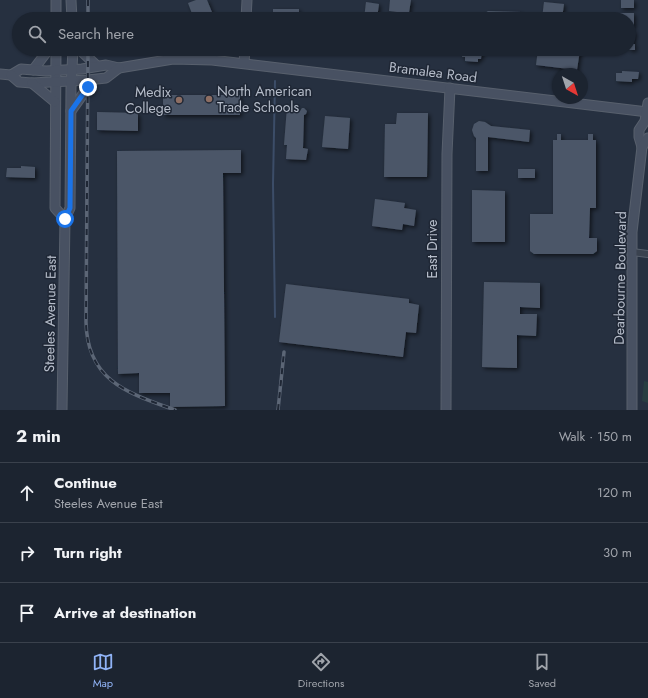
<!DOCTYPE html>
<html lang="en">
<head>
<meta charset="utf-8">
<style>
	body { margin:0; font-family:Jost,sans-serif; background:#29303c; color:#f1f3f6 }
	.compass { position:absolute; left:552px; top:68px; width:36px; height:36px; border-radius:50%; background:#1c2430; box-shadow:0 1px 3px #0004; rotate:141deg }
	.stop { position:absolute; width:12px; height:12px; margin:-9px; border:3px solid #1a73e8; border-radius:50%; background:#fff }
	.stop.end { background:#1a73e8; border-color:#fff; box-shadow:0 1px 4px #0008 }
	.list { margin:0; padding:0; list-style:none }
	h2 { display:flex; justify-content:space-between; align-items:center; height:52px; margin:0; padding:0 16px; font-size:17px }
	h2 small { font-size:13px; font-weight:400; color:#a0a4ab }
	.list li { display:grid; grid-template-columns:26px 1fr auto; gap:12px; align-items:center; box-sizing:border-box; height:60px; padding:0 16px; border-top:1px solid #3a414c }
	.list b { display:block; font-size:15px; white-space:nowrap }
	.list p { margin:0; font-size:13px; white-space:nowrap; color:#a0a4ab }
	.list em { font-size:13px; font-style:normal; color:#a0a4ab }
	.icon { flex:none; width:22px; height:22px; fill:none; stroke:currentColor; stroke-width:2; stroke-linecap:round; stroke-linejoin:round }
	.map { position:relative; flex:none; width:648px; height:410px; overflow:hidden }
	.search { position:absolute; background:#1c2430; box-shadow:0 1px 3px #0004; left:12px; right:12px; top:12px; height:44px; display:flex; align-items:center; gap:10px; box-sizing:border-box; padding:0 14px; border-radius:22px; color:#a0a4ab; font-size:15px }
	.sheet { height:232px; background:#1c2430 }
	nav { display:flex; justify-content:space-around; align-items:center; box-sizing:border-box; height:56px; border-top:1px solid #3a414c; background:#1c2430; font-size:11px; color:#a0a4ab }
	nav a { display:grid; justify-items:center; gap:2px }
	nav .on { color:#90b3f6 }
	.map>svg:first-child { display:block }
	.green { fill:#283d41 }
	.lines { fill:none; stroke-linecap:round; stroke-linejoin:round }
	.stream { stroke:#3c4d68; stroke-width:2 }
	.building { fill:#4c5768; filter:url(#shadow) }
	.street-casing { stroke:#58606d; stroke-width:8 }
	.secondary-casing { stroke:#58606d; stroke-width:11 }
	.street { stroke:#3a424f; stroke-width:6 }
	.secondary { stroke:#485162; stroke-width:9 }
	.rail-casing { stroke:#5c6676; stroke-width:3.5 }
	.rail { stroke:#1f2735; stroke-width:2; stroke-dasharray:6; stroke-linecap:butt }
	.route { stroke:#1a73e8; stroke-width:5 }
	.education-dot { fill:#8d6e63; stroke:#1f2735; stroke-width:1.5 }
	.labels { text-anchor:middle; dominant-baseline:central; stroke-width:3; stroke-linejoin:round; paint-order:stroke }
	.street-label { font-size:14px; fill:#b6bdca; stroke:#1f2735 }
	.poi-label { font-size:14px; fill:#b6bdca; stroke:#1f2735; text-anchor:start }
</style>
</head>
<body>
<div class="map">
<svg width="648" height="410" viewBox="0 0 648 410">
	<defs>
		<filter id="shadow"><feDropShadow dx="2" dy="2" stdDeviation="2" flood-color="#0009"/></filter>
	</defs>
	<rect width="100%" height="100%" fill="#263040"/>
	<g class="green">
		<path d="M89 49H140L99 54Z"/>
		<path d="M644 381 648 382V403L642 401Z"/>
	</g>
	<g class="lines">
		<path class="stream" d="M275 317 273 184 275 81"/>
	</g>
	<g class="building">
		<path d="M196 0H207L214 17 210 19H194L188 3Z"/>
		<path d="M390 0H411L408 19H396L397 12 389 11Z"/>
		<rect x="621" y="0" width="13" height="8"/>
		<path d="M366 2 379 4 377 19H364Z"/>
		<path d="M544 2 564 4 562 19H542Z"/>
		<path d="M273 9H299V16H304V19H273Z"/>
		<path d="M488 11 521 12V19H474L481 14 482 15Z"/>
		<path d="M620 13H634V27H629V19H620Z"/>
		<path d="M629 31H635L633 44H635V50H629Z"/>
		<path d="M462 49H480L482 51 481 59H478V62L465 61V57H462L463 51Z"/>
		<path d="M538 49 580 50 577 70 536 65Z"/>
		<path d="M622 71 639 72 638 79H632V82L616 81V73H622Z"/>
		<rect x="163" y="95" width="77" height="20"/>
		<path d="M287 107 300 109V111L302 108H304L307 111 306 114 304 115 303 148 308 149 306 160 286 159 287 145H284Z"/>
		<path d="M97 112 138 113V131L97 130Z"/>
		<path d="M397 113H428L427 177H384L385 124H396Z"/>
		<path d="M325 116 350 118 348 149 322 147Z"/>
		<path d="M479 121 485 122 491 126 530 130 529 142 488 137V171H476V138L474 136 472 130 474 124Z"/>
		<path d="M557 134H561V140H588V134H593V140H596V208H590L589 238H597V251L593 254H534L530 251V214H553V140H557Z"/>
		<path d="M241 150V173H223L225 406 170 407V393H139V373L118 374 117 151Z"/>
		<path d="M21 166 35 167V178L6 177 7 168H21Z"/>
		<rect x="518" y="169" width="17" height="9"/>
		<path d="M472 190 505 191V242H472Z"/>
		<path d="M375 199 405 203 404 208 416 210 414 226 403 224 402 230 372 226Z"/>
		<path d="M484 282 540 283V308L520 307V314H537L536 336 517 335V368L482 367Z"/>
		<path d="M286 284 409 299V303L419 305 416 333 406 332 403 357 279 342Z"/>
	</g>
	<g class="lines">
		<defs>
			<path id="street" d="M632 252 648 254"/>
			<g id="secondary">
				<path d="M56 0V19"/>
				<path d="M71 0 72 19"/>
				<path d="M246 19 247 0"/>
				<path d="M56 49 55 208 65 219"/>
				<path d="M79 49 97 66"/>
				<path d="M244 63 245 49"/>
				<path d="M33 70 49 49"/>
				<path d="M0 74 11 75 21 69 46 71 82 69 106 65 119 68 173 59 212 60 648 112"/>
				<path d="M11 75 19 82 32 83 88 80 106 78 119 68"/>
				<path d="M32 83 55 102"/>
				<path d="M71 111 93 80"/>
				<path d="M642 147 639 137V130L645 121 648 103"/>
				<path d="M62 410 65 219 70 208 71 88 73 49"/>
				<path d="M446 410 447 154 450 88"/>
				<path d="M632 410V232L642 147 648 138"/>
			</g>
		</defs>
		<use href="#street" class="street-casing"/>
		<use href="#secondary" class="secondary-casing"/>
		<use href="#street" class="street"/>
		<use href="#secondary" class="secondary"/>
		<defs>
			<g id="rail">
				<path d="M88 0V19"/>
				<path d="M88 49 86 322C87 381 128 393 175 410"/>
				<path d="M278 410 284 352"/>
			</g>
		</defs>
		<use href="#rail" class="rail-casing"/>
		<use href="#rail" class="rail"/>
	</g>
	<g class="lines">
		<path class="route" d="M65 219 70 208 71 111 88 87"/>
	</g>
	<g class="education-dot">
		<circle cx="209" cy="99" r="4"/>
		<circle cx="179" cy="100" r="4"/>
	</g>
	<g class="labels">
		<g class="street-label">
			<text transform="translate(433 72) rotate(7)">Bramalea Road</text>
			<text transform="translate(432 249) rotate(-90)">East Drive</text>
			<text transform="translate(620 278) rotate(-89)">Dearbourne Boulevard</text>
			<text transform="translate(50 314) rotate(-89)">Steeles Avenue East</text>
		</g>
		<g class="poi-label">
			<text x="217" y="91">North American<tspan x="217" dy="16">Trade Schools</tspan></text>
			<text x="171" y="92" text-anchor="end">Medix<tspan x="171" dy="16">College</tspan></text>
		</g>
	</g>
</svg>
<svg class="compass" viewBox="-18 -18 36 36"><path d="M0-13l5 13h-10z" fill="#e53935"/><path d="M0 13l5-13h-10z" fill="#a0a4ab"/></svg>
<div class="stop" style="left:65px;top:219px"></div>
<div class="stop end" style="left:88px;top:87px"></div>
<div class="search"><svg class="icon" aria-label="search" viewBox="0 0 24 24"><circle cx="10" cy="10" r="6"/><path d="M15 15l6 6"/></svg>Search here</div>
</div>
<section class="sheet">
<h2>2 min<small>Walk · 150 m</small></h2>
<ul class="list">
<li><svg class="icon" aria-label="ahead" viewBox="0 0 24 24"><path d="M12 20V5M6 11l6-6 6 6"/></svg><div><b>Continue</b><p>Steeles Avenue East</p></div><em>120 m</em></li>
<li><svg class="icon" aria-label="right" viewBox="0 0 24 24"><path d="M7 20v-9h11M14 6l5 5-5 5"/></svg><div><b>Turn right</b></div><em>30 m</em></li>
<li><svg class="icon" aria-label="arrive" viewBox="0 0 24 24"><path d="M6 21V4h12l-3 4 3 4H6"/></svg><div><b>Arrive at destination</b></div></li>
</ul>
</section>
<nav>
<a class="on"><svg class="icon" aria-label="map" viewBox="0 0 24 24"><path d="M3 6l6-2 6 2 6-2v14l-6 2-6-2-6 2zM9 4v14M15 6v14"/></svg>Map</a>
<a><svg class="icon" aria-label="directions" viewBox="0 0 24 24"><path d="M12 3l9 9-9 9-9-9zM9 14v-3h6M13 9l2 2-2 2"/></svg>Directions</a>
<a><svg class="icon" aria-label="saved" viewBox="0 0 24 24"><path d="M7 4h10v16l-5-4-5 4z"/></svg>Saved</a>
</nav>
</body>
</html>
